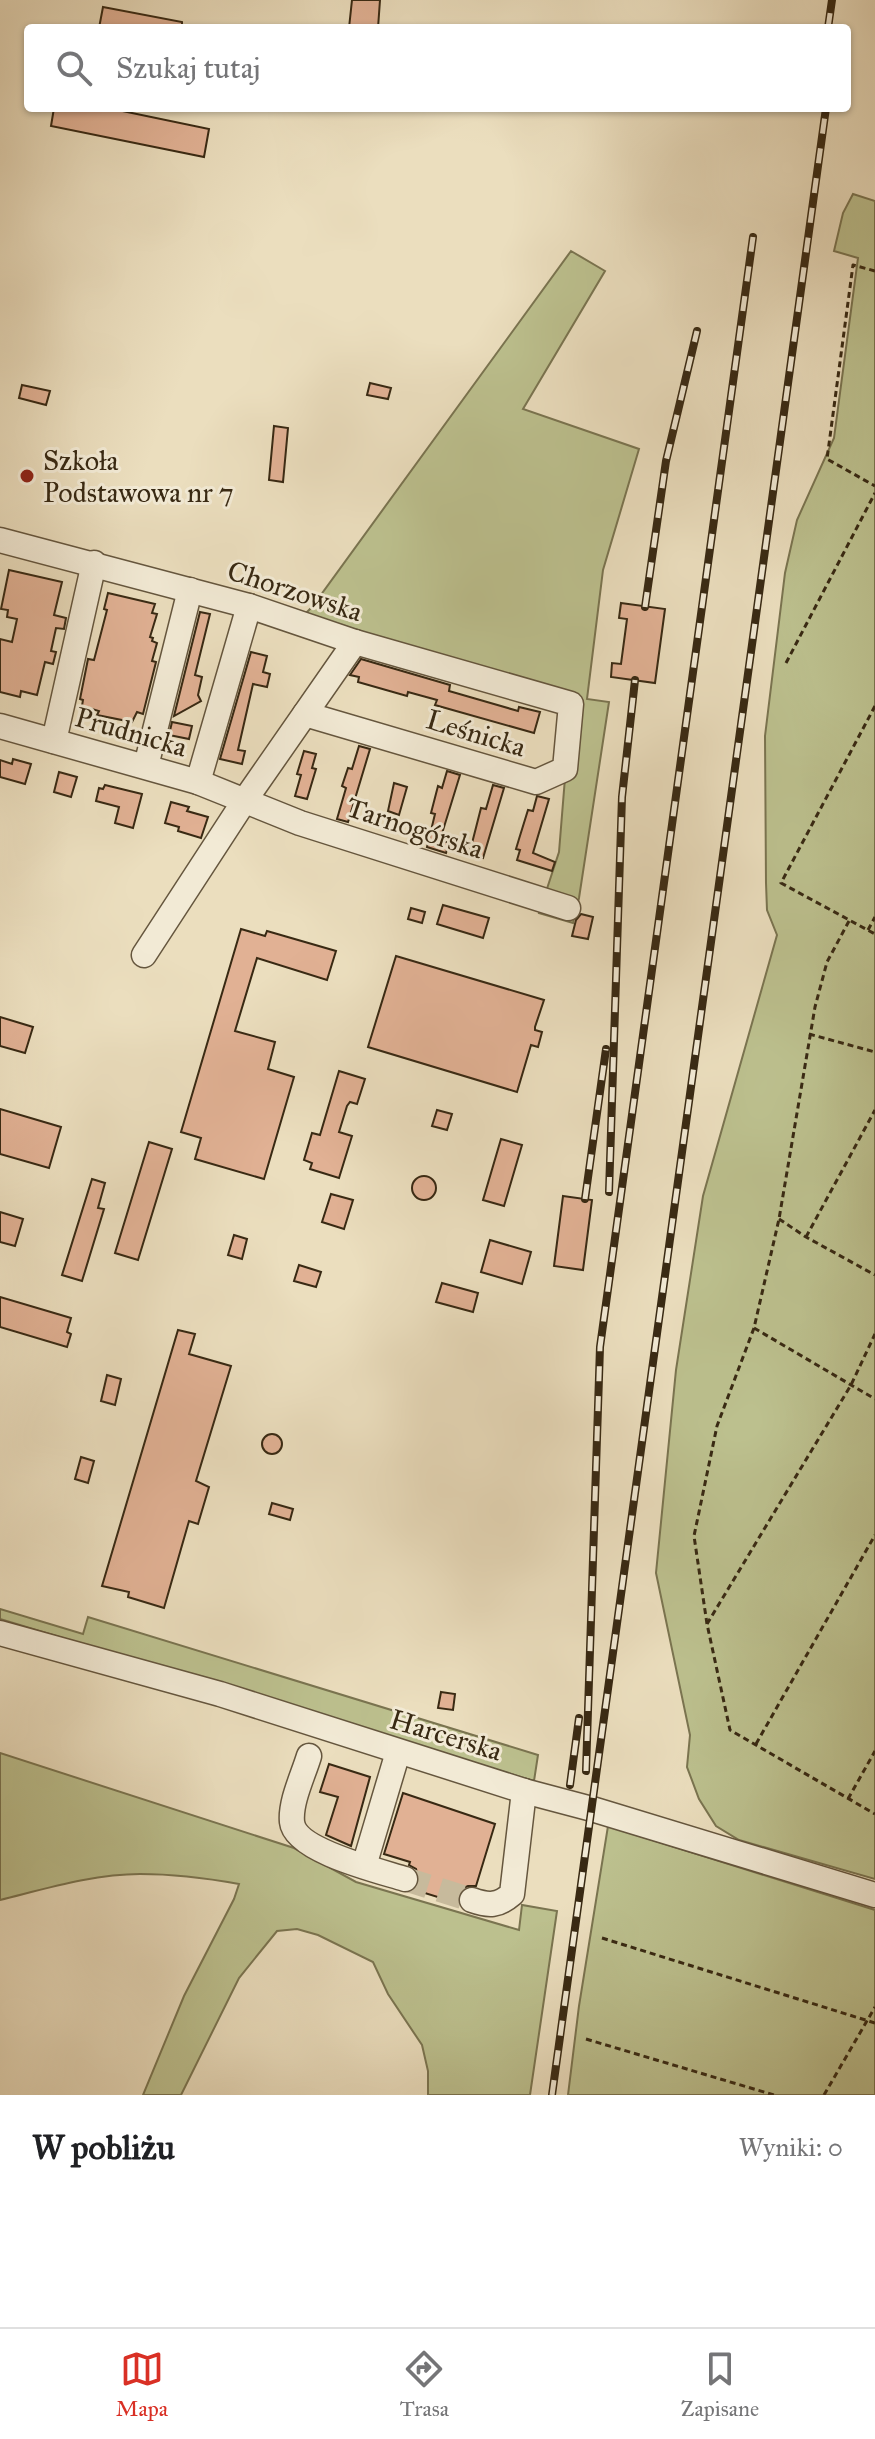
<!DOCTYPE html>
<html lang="pl">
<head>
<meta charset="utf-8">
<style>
	body { margin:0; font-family:"IM FELL Great Primer",serif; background:#f2f2f2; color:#202124 }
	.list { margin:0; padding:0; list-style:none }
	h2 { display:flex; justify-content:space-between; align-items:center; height:104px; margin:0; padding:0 32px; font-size:34px }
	h2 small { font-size:26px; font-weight:400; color:#757577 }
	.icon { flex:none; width:44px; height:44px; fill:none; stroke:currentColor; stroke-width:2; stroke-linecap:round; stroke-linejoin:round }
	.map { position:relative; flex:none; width:875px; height:2095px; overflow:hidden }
	.search { position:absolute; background:#fff; box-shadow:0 2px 6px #0004; left:24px; right:24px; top:24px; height:88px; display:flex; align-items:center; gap:20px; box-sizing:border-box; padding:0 28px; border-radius:8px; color:#757577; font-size:30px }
	.sheet { height:232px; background:#fff }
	nav { display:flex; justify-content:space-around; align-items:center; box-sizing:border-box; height:112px; border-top:2px solid #e0e0e0; background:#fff; font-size:22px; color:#757577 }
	nav a { display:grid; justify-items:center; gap:4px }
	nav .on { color:#d93025 }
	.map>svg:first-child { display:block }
	.green { fill:#bcc08e; stroke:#7a7450; stroke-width:2 }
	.building { fill:#e1b194; stroke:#382913; stroke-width:2 }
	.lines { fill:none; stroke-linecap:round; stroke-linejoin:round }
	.minor-tunnel { stroke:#c7ba9c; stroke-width:24; stroke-dasharray:24 12; stroke-linecap:butt }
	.minor-casing { stroke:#65563e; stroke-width:27 }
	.path { stroke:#382913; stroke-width:3; stroke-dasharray:6 4; stroke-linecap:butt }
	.minor { stroke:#f2ead5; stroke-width:24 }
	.rail-casing { stroke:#382913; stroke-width:8 }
	.rail { stroke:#f2ead5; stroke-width:5; stroke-dasharray:15; stroke-linecap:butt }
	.poi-dot { fill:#8f2418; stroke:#f2ead5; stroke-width:3 }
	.labels { text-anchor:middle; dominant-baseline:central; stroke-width:6; stroke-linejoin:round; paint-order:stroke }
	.poi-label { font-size:28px; fill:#382913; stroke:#f2ead5; text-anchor:start }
	.street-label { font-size:28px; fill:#382913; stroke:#f2ead5 }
</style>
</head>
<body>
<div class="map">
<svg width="875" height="2095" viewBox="0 0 875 2095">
	<rect width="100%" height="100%" fill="#ebdebe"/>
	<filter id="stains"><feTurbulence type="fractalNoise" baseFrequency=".0025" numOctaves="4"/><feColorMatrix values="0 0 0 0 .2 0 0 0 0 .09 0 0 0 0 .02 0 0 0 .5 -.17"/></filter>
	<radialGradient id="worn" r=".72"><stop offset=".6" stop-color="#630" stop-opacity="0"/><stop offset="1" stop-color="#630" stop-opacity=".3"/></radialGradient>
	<g class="green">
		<path d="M853 194 875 201V1879L739 1840 716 1826 699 1799 687 1767 690 1735 656 1573 676 1370 703 1196 777 935 767 910 766 883 765 736 785 573 797 520 834 438 858 258 834 251 843 213Z"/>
		<path d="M571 251 605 271 523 409 639 449 603 570 587 699 609 702 579 898 573 923 539 913 559 852 571 704 297 622 312 607Z"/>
		<path d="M0 1609 83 1634 88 1617 538 1755 534 1781 0 1619Z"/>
		<path d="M0 1753 294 1848 356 1882 519 1930 522 1905 557 1911 530 2095H428V2071L422 2045 388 1994 373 1962 318 1935 297 1929 277 1931 239 1978 181 2095H143L184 1996 234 1899 239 1884C206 1878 174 1874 140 1874 94 1874 45 1889 0 1900Z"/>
		<path d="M608 1826 875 1910V2095H568L579 2006Z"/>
	</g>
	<g class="building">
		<path d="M352 0H380L378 28H349Z"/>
		<path d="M103 7 182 22V28H99Z"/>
		<path d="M54 108H108L209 129 204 157 51 126Z"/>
		<path d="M370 383 391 388 388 399 367 395Z"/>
		<path d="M22 385 50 391 46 405 19 398Z"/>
		<path d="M274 426 288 428 283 482 269 480Z"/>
		<path d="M9 570 62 582 54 615 66 618 64 629 56 628 51 651 56 652 53 664 45 662 37 695 21 691 20 697 0 692V639L12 642 17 619 7 617 8 610 1 609Z"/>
		<path d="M108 593 155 604 152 613 157 614 150 637 153 638 152 641 157 643 152 661 156 662 143 714 137 712 132 722 97 715 99 711 82 706 83 700 80 699 88 659 94 660 107 610 104 609Z"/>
		<path d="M621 603 665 609 655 683 611 677 612 663 621 664 627 619 619 618Z"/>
		<path d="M200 612 210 614 195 675 202 677 198 695 201 701 174 716Z"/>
		<path d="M251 652 267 656 263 672 270 674 267 687 253 684 238 750 245 751 242 764 220 759Z"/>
		<path d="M361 659 450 685 449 691 494 704 518 711 519 707 540 712 534 733 435 705 437 700 408 692 407 696 358 682 359 677 350 675Z"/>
		<path d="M172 722 192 726 189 739 169 735Z"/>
		<path d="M359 746 370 749 348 822 337 819 346 788 342 786 348 768 352 769Z"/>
		<path d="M304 751 316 754 312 768 316 769 307 799 295 796 301 775 297 774Z"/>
		<path d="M13 759 31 764 25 784 0 777V760L12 764Z"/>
		<path d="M447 771 460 775 440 840 449 843 446 853 427 847 435 814 431 813 438 786 442 788Z"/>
		<path d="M59 772 77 777 71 797 54 792Z"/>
		<path d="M394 783 407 787 399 815 388 811Z"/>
		<path d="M105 785 142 794 133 828 115 823 119 807 96 801 99 788 103 789Z"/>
		<path d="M493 785 504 788 483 858 469 855 481 808 486 809Z"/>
		<path d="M537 796 549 799 533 853 555 862 552 871 517 860 520 850 516 849 519 839 528 810 533 811Z"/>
		<path d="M171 802 189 807 187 811 208 817 201 838 178 831 179 827 165 823Z"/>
		<path d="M443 905 489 918 483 938 437 924Z"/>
		<path d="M411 908 425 912 422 923 408 919Z"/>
		<path d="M581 914 593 917 588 939 572 936 576 920Z"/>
		<path d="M241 929 265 936 267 931 336 951 327 980 257 958 235 1031 275 1042 268 1069 294 1077 264 1179 195 1159 201 1138 181 1132Z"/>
		<path d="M396 956 544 1000 535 1027V1030L542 1032 538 1047 531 1045 517 1092 368 1047Z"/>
		<path d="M0 1017 33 1027 25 1053 0 1046Z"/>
		<path d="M339 1071 365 1079 357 1104 350 1102 347 1106 339 1132 352 1136 339 1178 310 1169 312 1163 304 1160 312 1133 320 1135Z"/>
		<path d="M0 1109 61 1127 49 1168 0 1154Z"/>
		<path d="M437 1110 452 1114 447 1130 432 1126Z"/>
		<path d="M501 1139 522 1145 504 1206 483 1200Z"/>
		<path d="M149 1142 172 1149 138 1260 115 1253Z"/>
		<circle cx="424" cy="1188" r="12"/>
		<path d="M92 1179 105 1183 98 1208 104 1209 82 1281 62 1275Z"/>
		<path d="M331 1194 353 1200 344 1229 322 1222Z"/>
		<path d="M563 1196 592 1200 583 1270 554 1266Z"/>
		<path d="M0 1212 23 1219 15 1246 0 1242Z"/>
		<path d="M234 1235 247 1239 242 1259 228 1255Z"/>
		<path d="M490 1240 531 1252 522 1284 481 1272Z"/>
		<path d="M299 1265 321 1272 316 1287 294 1281Z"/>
		<path d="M442 1283 478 1293 473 1312 436 1302Z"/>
		<path d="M0 1297 71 1318 67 1332 71 1334 67 1347 0 1327Z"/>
		<path d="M178 1330 195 1334 189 1354 231 1366 196 1481 209 1487 198 1524 189 1521 164 1608 128 1597 129 1592 102 1586Z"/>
		<path d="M107 1375 121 1379 115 1405 101 1401Z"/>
		<circle cx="272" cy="1444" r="10"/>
		<path d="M81 1457 94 1461 88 1483 75 1479Z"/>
		<path d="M272 1503 293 1509 290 1520 269 1514Z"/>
		<path d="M441 1692 455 1694 453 1710 438 1708Z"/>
		<path d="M329 1764 370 1777 351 1846 326 1835 338 1797 320 1792Z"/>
		<path d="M403 1793 495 1824 476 1886H468L461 1889 457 1903 415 1890 420 1883 416 1869 409 1865 410 1862 384 1854Z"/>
	</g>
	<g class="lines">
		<path class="minor-tunnel" d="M405 1879 472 1900"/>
		<defs>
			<g id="minor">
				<path d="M0 540 249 606 355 642 571 704 565 769 536 782 305 714"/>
				<path d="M0 726 198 782 300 823 568 908"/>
				<path d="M54 741 94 563"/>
				<path d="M146 766 190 590"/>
				<path d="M198 782 249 606"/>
				<path d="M144 955 245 800 355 642"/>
				<path d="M0 1633 220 1694 524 1791 592 1809 875 1895"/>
				<path d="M309 1756C303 1776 290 1802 292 1822 295 1851 380 1871 405 1879"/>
				<path d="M364 1866 398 1752"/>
				<path d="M472 1900C489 1906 498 1906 512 1894L524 1791"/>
			</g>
		</defs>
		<use href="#minor" class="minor-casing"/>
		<g class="path">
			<path d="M875 271 853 265 827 459 875 486"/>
			<path d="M786 663 875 493"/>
			<path d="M875 706 781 883 875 934"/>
			<path d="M849 921 827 962 815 1007 779 1219 754 1328 717 1426 694 1536 707 1624 730 1730 875 1814"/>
			<path d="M868 930 875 917"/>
			<path d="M809 1034 875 1052"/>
			<path d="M779 1219 806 1237 875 1275"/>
			<path d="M806 1237 875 1110"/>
			<path d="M754 1328 875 1399"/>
			<path d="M707 1624 851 1385 875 1334"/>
			<path d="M756 1744 875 1535"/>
			<path d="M848 1799 875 1751"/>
			<path d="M602 1938 875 2023"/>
			<path d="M586 2039 774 2095"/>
			<path d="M824 2095 875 2007"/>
		</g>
		<use href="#minor" class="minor"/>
		<defs>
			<g id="rail">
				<path d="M828 28 832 0"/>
				<path d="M645 607 666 461 697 331"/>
				<path d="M609 1192 622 797 635 680"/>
				<path d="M585 1199 606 1049"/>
				<path d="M586 1771 600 1347 753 237"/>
				<path d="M570 1785 579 1718"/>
				<path d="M552 2095 826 108"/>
			</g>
		</defs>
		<use href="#rail" class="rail-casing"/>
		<use href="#rail" class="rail"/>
	</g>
	<circle class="poi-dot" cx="27" cy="476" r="8"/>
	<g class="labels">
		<g class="poi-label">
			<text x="43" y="460">Szkoła<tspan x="43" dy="32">Podstawowa nr 7</tspan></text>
		</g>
		<g class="street-label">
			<text transform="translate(295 591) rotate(18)">Chorzowska</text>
			<text transform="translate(131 732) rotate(16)">Prudnicka</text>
			<text transform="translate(476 733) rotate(17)">Leśnicka</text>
			<text transform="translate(415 828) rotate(18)">Tarnogórska</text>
			<text transform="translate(446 1735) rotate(17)">Harcerska</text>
		</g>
	</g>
	<rect width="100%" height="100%" filter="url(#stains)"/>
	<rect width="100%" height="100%" fill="url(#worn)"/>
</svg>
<div class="search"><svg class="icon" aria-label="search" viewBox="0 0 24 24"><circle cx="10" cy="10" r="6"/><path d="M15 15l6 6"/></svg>Szukaj tutaj</div>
</div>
<section class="sheet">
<h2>W pobliżu<small>Wyniki: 0</small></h2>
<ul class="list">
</ul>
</section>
<nav>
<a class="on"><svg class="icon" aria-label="map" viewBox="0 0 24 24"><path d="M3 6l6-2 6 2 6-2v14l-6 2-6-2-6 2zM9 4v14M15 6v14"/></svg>Mapa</a>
<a><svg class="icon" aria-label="directions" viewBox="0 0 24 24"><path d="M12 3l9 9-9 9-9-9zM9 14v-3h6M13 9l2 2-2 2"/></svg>Trasa</a>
<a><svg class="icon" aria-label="saved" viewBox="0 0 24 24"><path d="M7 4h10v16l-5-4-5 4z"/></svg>Zapisane</a>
</nav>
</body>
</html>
